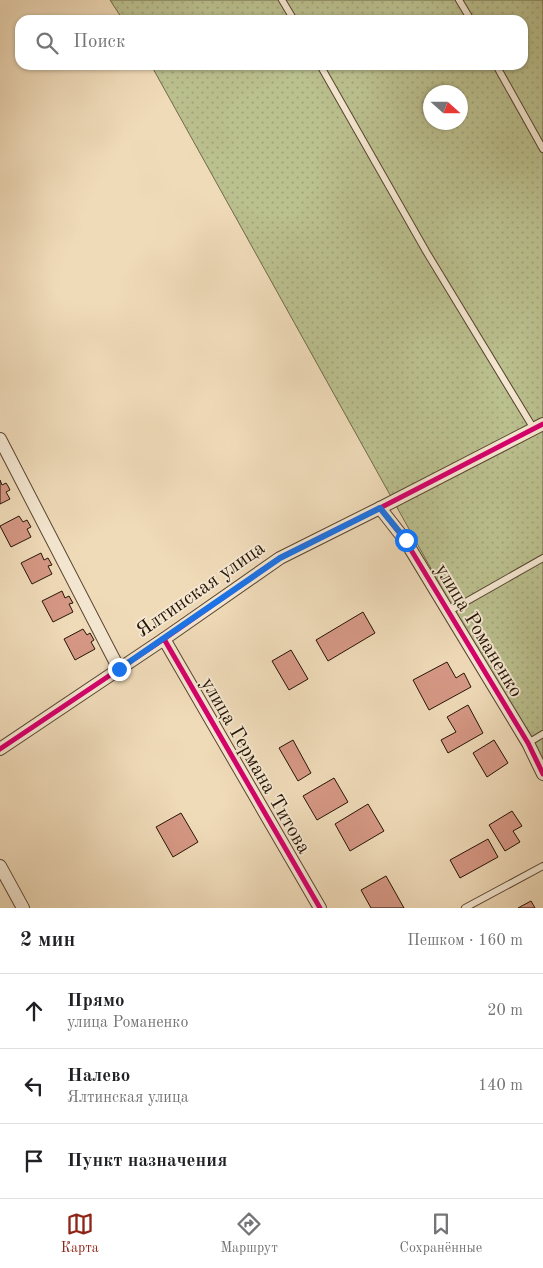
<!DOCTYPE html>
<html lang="ru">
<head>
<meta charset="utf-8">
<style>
	body { margin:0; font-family:"Old Standard TT",serif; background:#f2f2f2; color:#202124 }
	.compass { position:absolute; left:423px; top:85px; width:45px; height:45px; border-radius:50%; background:#fff; box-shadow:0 1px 4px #0004; rotate:111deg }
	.stop { position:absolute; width:15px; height:15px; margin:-11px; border:4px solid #1a73e8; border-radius:50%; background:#fff }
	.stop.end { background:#1a73e8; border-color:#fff; box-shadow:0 1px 5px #0008 }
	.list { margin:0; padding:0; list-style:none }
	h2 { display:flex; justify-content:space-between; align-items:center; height:65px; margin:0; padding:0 20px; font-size:21px }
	h2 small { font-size:16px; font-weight:400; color:#757577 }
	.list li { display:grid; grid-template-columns:32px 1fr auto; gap:15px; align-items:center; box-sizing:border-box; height:75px; padding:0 20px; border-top:1px solid #e0e0e0 }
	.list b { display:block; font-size:19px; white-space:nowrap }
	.list p { margin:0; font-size:16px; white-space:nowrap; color:#757577 }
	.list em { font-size:16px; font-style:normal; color:#757577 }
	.icon { flex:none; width:28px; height:28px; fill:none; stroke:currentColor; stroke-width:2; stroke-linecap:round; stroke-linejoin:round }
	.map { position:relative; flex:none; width:543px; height:908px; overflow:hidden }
	.search { position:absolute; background:#fff; box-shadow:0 1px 4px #0004; left:15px; right:15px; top:15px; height:55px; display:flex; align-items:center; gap:12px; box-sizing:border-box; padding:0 18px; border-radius:15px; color:#757577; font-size:19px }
	.sheet { height:290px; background:#fff }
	nav { display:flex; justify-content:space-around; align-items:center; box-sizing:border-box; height:70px; border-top:1px solid #e0e0e0; background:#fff; font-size:14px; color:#757577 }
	nav a { display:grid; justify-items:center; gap:2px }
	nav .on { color:#8f2418 }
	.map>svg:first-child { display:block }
	.garden { fill:url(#garden-dots); stroke:#706a4a; fill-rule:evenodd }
	.building { fill:#d69885; stroke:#251304 }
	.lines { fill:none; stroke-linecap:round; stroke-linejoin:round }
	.service-casing { stroke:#584531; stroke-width:8 }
	.minor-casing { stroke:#584531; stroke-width:14 }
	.service { stroke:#f5e8d2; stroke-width:6 }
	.minor { stroke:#f5e8d2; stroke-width:12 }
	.cycleway-casing { stroke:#f5e8d2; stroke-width:8 }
	.cycleway { stroke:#d6006c; stroke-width:5 }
	.route { stroke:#1a73e8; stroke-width:6 }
	.labels { text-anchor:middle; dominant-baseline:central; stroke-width:4; stroke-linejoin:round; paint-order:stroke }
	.street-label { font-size:20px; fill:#251304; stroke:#f5e8d2 }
</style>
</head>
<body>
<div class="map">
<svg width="543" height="908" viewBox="0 0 543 908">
	<defs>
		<pattern id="garden-dots" width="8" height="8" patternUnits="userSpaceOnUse" patternTransform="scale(1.25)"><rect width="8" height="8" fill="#bbc08f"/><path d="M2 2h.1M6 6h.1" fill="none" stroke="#a1a47a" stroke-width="1.8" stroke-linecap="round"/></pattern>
	</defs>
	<rect width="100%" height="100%" fill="#f0dbb9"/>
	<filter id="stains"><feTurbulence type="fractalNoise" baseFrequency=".004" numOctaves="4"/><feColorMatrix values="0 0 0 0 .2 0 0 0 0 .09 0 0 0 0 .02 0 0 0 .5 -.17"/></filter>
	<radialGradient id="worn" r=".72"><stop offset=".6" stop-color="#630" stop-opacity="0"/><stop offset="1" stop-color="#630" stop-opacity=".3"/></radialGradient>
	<path class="garden" d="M110 0H543V770L151 65H523V20H123ZM430 92H460V122H430Z"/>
	<g class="building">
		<path d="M0 480 2 485 6 483 8 486 10 490 6 492 10 499 0 504Z"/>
		<path d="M19 516 23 522 27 520 31 527 27 529 31 537 11 547 0 526Z"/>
		<path d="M41 553 44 560 48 558 52 565 48 566 52 574 32 584 21 563Z"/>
		<path d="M62 591 65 598 69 596 73 603 69 604 73 612 53 622 42 601Z"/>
		<path d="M363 612 375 633 328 661 316 640Z"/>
		<path d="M83 629 87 635 90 633 94 640 91 642 95 649 75 660 64 639Z"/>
		<path d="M291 650 308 679 289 690 272 661Z"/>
		<path d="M447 662 456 678 464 673 471 687 429 710 413 680Z"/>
		<path d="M468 705 483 733 448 753 441 740 456 732 447 717Z"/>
		<path d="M293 740 311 773 298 781 279 748Z"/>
		<path d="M494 740 508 763 487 777 473 753Z"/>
		<path d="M334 778 348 802 317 820 303 796Z"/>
		<path d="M368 804 384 831 350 851 335 824Z"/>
		<path d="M512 811 522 826 513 831 520 842 505 851 489 825Z"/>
		<path d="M181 813 198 842 173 857 156 827Z"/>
		<path d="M488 839 498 857 460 878 450 860Z"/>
		<path d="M386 876 404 908H371L361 890Z"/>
		<path d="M531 901 535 908H518Z"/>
	</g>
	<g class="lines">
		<defs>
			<g id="service">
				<path d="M282 0 294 20"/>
				<path d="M459 0 471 20"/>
				<path d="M320 65 427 253 534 429"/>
				<path d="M496 65 543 149"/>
				<path d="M448 612 543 558"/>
				<path d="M528 743 543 734"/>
				<path d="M465 908 543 866"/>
			</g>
			<g id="minor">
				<path d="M0 439 119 669"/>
				<path d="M380 508 405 540 528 743 543 774"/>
				<path d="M164 639 320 908"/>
				<path d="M0 749 164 639 280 558 380 508 543 424"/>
				<path d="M0 866 23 908"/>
			</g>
		</defs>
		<use href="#service" class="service-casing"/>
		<use href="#minor" class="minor-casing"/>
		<use href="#service" class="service"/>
		<use href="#minor" class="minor"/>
		<defs>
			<g id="cycleway">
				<path d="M380 508 405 540 528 743 543 774"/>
				<path d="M164 639 320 908"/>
				<path d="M0 749 164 639 280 558 380 508 543 424"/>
			</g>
		</defs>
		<use href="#cycleway" class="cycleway-casing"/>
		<use href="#cycleway" class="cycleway"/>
	</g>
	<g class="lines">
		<path class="route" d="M119 669 280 558 380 508 406 540"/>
	</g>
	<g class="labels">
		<g class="street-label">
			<text transform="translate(201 590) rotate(-35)">Ялтинская улица</text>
			<text transform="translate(478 631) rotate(59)">улица Романенко</text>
			<text transform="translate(255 766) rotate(60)">улица Германа Титова</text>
		</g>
	</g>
	<rect width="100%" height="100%" filter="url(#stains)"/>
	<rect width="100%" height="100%" fill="url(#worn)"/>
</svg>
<svg class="compass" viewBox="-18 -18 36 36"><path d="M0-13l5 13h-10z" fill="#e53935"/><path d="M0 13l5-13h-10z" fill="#757577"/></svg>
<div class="stop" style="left:406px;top:540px"></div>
<div class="stop end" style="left:119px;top:669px"></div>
<div class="search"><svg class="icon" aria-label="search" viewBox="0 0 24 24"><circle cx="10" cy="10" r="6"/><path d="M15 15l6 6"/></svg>Поиск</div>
</div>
<section class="sheet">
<h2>2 мин<small>Пешком · 160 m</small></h2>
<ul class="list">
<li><svg class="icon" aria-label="ahead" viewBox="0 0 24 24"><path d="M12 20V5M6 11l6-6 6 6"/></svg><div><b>Прямо</b><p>улица Романенко</p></div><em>20 m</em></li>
<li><svg class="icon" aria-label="left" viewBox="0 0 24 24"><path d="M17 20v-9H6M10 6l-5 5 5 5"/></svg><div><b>Налево</b><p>Ялтинская улица</p></div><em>140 m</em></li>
<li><svg class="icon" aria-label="arrive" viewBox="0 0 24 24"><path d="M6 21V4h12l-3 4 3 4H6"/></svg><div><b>Пункт назначения</b></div></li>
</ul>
</section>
<nav>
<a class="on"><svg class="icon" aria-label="map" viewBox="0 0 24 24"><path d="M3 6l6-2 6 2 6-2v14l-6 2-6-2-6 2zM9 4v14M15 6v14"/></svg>Карта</a>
<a><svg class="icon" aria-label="directions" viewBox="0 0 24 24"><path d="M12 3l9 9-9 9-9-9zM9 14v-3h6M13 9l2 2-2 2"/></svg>Маршрут</a>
<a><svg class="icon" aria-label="saved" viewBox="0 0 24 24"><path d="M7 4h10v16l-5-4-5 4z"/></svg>Сохранённые</a>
</nav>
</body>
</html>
